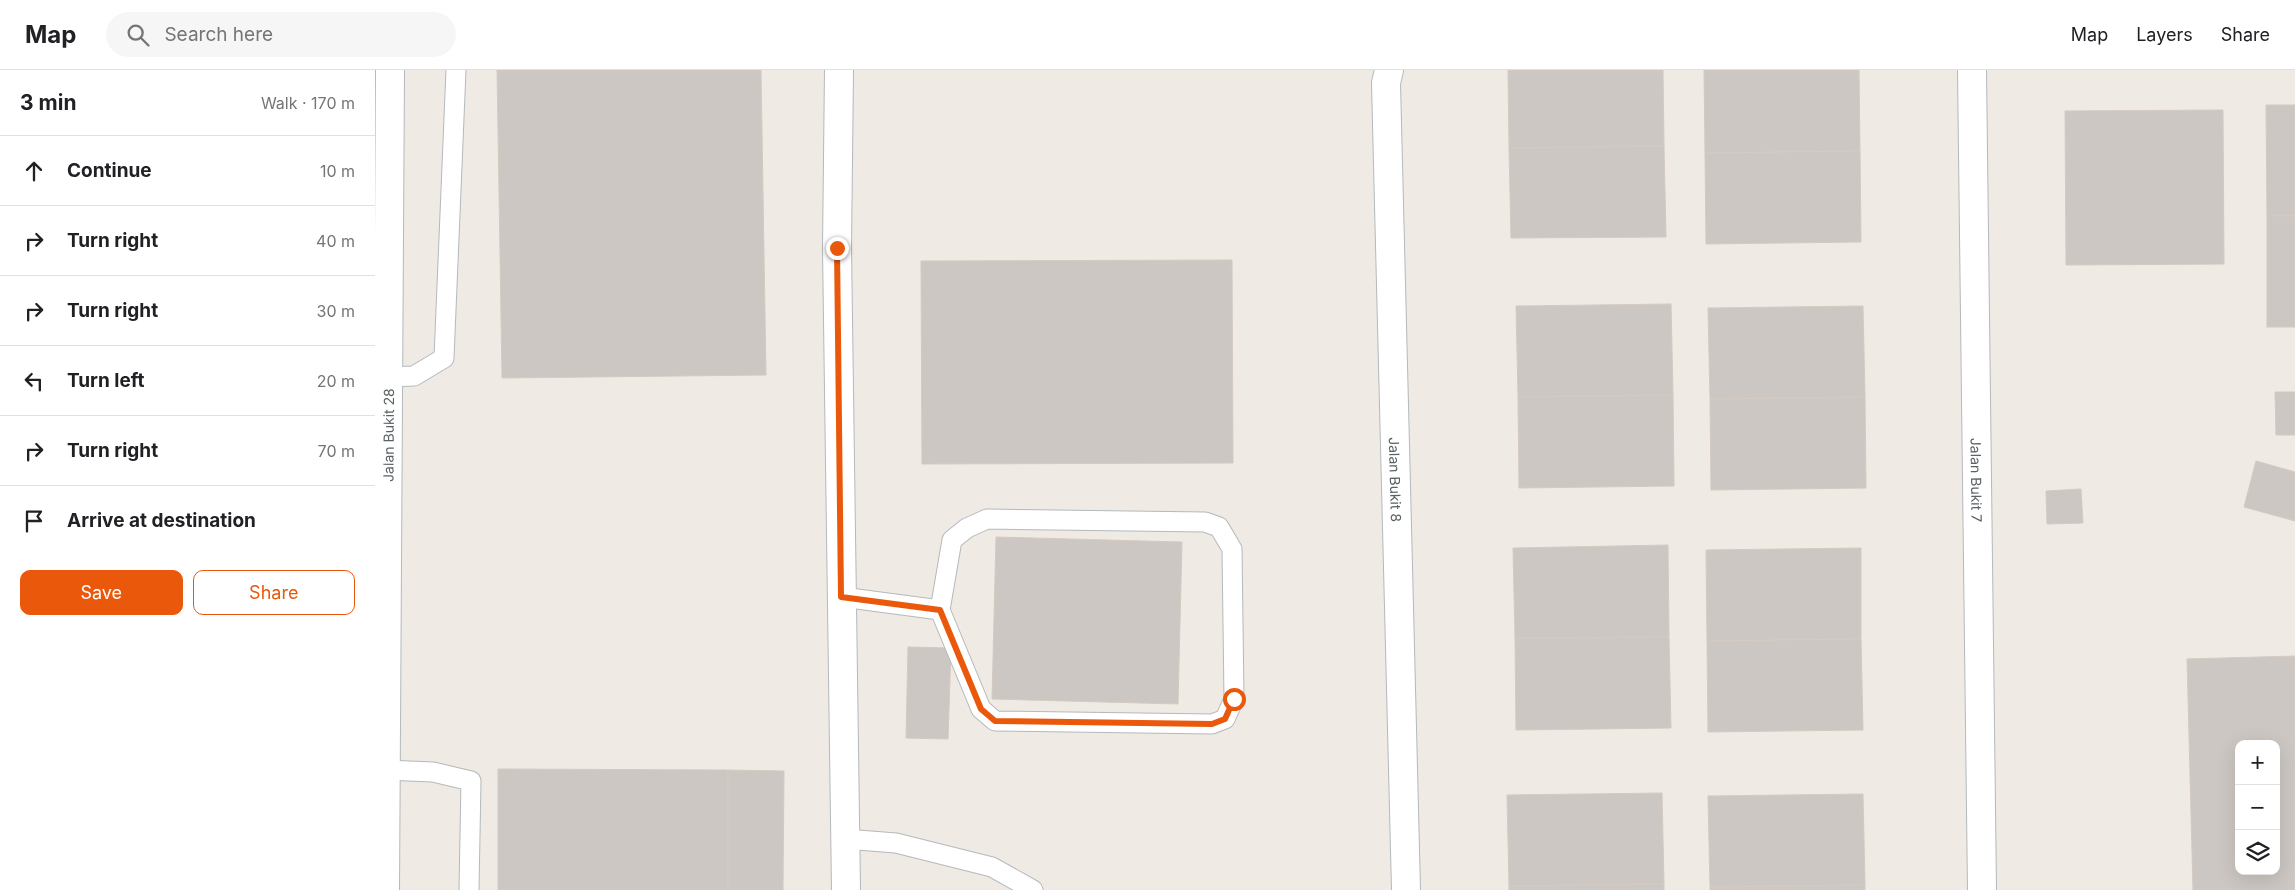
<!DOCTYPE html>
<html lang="en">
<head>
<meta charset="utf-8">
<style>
	body { margin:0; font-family:Inter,sans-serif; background:#f6f6f6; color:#202124 }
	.controls { position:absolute; right:15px; bottom:15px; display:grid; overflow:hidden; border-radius:10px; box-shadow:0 5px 20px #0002 }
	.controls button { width:45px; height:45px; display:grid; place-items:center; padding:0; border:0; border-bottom:1px solid #e0e0e0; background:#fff; color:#202124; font:25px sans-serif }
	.stop { position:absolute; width:15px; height:15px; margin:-11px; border:4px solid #ea580c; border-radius:50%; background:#fff }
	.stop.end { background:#ea580c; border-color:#fff; box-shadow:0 1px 5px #0008 }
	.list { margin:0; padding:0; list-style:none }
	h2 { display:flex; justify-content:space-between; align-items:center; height:65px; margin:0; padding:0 20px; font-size:21px }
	h2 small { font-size:16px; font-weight:400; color:#757577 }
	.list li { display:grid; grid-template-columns:32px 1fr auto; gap:15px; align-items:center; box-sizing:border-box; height:70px; padding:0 20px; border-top:1px solid #e0e0e0 }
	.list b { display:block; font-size:19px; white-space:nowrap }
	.list em { font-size:16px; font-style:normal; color:#757577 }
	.actions { display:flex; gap:10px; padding:15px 20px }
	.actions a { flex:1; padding:11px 0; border:1px solid #ea580c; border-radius:10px; text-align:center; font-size:18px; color:#ea580c }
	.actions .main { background:#ea580c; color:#fff }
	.icon { flex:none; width:28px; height:28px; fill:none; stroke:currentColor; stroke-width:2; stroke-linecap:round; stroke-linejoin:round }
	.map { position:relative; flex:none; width:1920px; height:820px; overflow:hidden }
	header { display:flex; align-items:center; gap:30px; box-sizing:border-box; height:70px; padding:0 25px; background:#fff; border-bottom:1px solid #e0e0e0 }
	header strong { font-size:24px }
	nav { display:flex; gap:28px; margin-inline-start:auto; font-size:18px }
	.search { width:350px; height:45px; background:#f6f6f6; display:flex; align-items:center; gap:12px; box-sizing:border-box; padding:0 18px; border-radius:28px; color:#757577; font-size:19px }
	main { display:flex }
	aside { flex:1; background:#fff }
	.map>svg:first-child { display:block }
	.building { fill:#ccc7c2; stroke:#d5cac1; fill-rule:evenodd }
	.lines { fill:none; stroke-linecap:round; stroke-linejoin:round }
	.lane-casing { stroke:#b4b9bc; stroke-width:21 }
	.street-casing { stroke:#b4b9bc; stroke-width:30 }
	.lane { stroke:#fff; stroke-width:19 }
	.street { stroke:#fff; stroke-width:28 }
	.route { stroke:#ea580c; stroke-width:6 }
	.labels { text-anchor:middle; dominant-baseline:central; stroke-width:5; stroke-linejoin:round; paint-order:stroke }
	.street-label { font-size:14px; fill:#5b6265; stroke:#fff }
</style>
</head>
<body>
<header>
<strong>Map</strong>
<div class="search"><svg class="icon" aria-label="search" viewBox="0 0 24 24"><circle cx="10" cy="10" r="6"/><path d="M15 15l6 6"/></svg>Search here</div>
<nav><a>Map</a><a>Layers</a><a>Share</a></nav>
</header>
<main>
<aside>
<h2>3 min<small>Walk · 170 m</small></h2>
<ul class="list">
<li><svg class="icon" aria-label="ahead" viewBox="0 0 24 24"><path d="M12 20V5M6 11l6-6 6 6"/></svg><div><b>Continue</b></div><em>10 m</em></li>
<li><svg class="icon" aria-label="right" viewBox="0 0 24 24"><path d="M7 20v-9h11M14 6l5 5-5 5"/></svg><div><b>Turn right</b></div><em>40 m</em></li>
<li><svg class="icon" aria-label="right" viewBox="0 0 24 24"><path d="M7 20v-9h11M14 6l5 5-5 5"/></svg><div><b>Turn right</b></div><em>30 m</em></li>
<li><svg class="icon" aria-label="left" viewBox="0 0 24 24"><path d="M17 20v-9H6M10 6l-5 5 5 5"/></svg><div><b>Turn left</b></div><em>20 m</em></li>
<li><svg class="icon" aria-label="right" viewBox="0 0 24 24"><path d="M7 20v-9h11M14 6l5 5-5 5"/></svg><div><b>Turn right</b></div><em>70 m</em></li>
<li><svg class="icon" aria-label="arrive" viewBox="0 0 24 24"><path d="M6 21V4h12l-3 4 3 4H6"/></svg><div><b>Arrive at destination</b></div></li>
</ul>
<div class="actions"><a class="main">Save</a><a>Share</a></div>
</aside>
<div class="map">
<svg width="1920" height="820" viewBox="0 0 1920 820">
	<rect width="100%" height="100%" fill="#efeae3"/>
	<g class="building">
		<path d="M122 0H386L391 305 127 308Z"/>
		<path d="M1133 0H1288L1289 76 1134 78Z"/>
		<path d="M1329 0H1484L1485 81 1330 83Z"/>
		<path d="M1891 35H1920V146H1892Z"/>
		<path d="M1848 40 1849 194 1691 195 1690 41Z"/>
		<path d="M1289 76 1291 167 1136 168 1134 78Z"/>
		<path d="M1485 81 1486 172 1331 174 1330 83Z"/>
		<rect x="1892" y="146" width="28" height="111"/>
		<path d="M857 190 858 393 547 394 546 191Z"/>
		<path d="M1296 234 1298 325 1143 327 1141 236Z"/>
		<path d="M1488 236 1490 327 1335 329 1333 238Z"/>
		<path d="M1900 322H1920V365H1901Z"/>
		<path d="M1298 325 1299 416 1144 418 1143 327Z"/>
		<path d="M1490 327 1491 418 1336 420 1335 329Z"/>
		<path d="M1881 391 1920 402V451L1869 437Z"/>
		<path d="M1706 419 1708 453 1672 454 1671 421Z"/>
		<path d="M621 467 807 472 803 634 617 629Z"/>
		<path d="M1293 475 1294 567 1140 568 1138 478Z"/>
		<path d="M1486 478V569L1332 571 1331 480Z"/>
		<path d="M1294 567 1296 658 1141 660 1140 568Z"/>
		<path d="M1486 569 1488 660 1333 662 1332 571Z"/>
		<path d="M533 577 576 578 573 669 531 668Z"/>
		<path d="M1920 586V820H1818L1812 589ZM1864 674H1901V801H1864Z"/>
		<path d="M123 699 353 700V820H123Z"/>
		<path d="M353 700 409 701 408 820H353Z"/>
		<path d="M1287 723 1289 814 1134 816 1132 725Z"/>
		<path d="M1488 724 1490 815 1335 817 1333 726Z"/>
		<path d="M1289 814V820H1134V816Z"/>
		<path d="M1490 815V820H1335V817Z"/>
	</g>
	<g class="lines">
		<defs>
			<g id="lane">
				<path d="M13 307 39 306 69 288 81 0"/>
				<path d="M612 449 830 452 844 457 857 479 859 629 850 649 837 654 620 651 606 639 565 540 577 470 592 458Z"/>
				<path d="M467 527 565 540"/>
				<path d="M10 700 58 702 96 711 94 820"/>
				<path d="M470 769 521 773 617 797 658 820"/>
			</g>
			<g id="street">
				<path d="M464 0 462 178 471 820"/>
				<path id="s1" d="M1014 0 1011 13 1031 820"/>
				<path id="s2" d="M1597 0 1607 820"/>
				<path id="s3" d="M10 820 15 0"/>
			</g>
		</defs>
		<use href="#lane" class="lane-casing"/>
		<use href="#street" class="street-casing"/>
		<use href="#lane" class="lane"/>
		<use href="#street" class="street"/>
	</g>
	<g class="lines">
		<path class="route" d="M462 178 466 527 565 540 606 639 620 651 837 654 850 649 859 629"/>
	</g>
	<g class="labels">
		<g class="street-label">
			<text stroke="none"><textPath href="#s3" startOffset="455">Jalan Bukit 28</textPath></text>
			<text stroke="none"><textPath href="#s1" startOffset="410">Jalan Bukit 8</textPath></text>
			<text stroke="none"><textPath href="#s2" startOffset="410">Jalan Bukit 7</textPath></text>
		</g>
	</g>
</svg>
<div class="controls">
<button>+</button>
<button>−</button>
<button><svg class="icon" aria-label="layers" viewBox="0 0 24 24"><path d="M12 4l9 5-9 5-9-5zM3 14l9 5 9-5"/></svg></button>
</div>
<div class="stop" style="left:859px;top:629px"></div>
<div class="stop end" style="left:462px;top:178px"></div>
</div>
</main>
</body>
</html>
